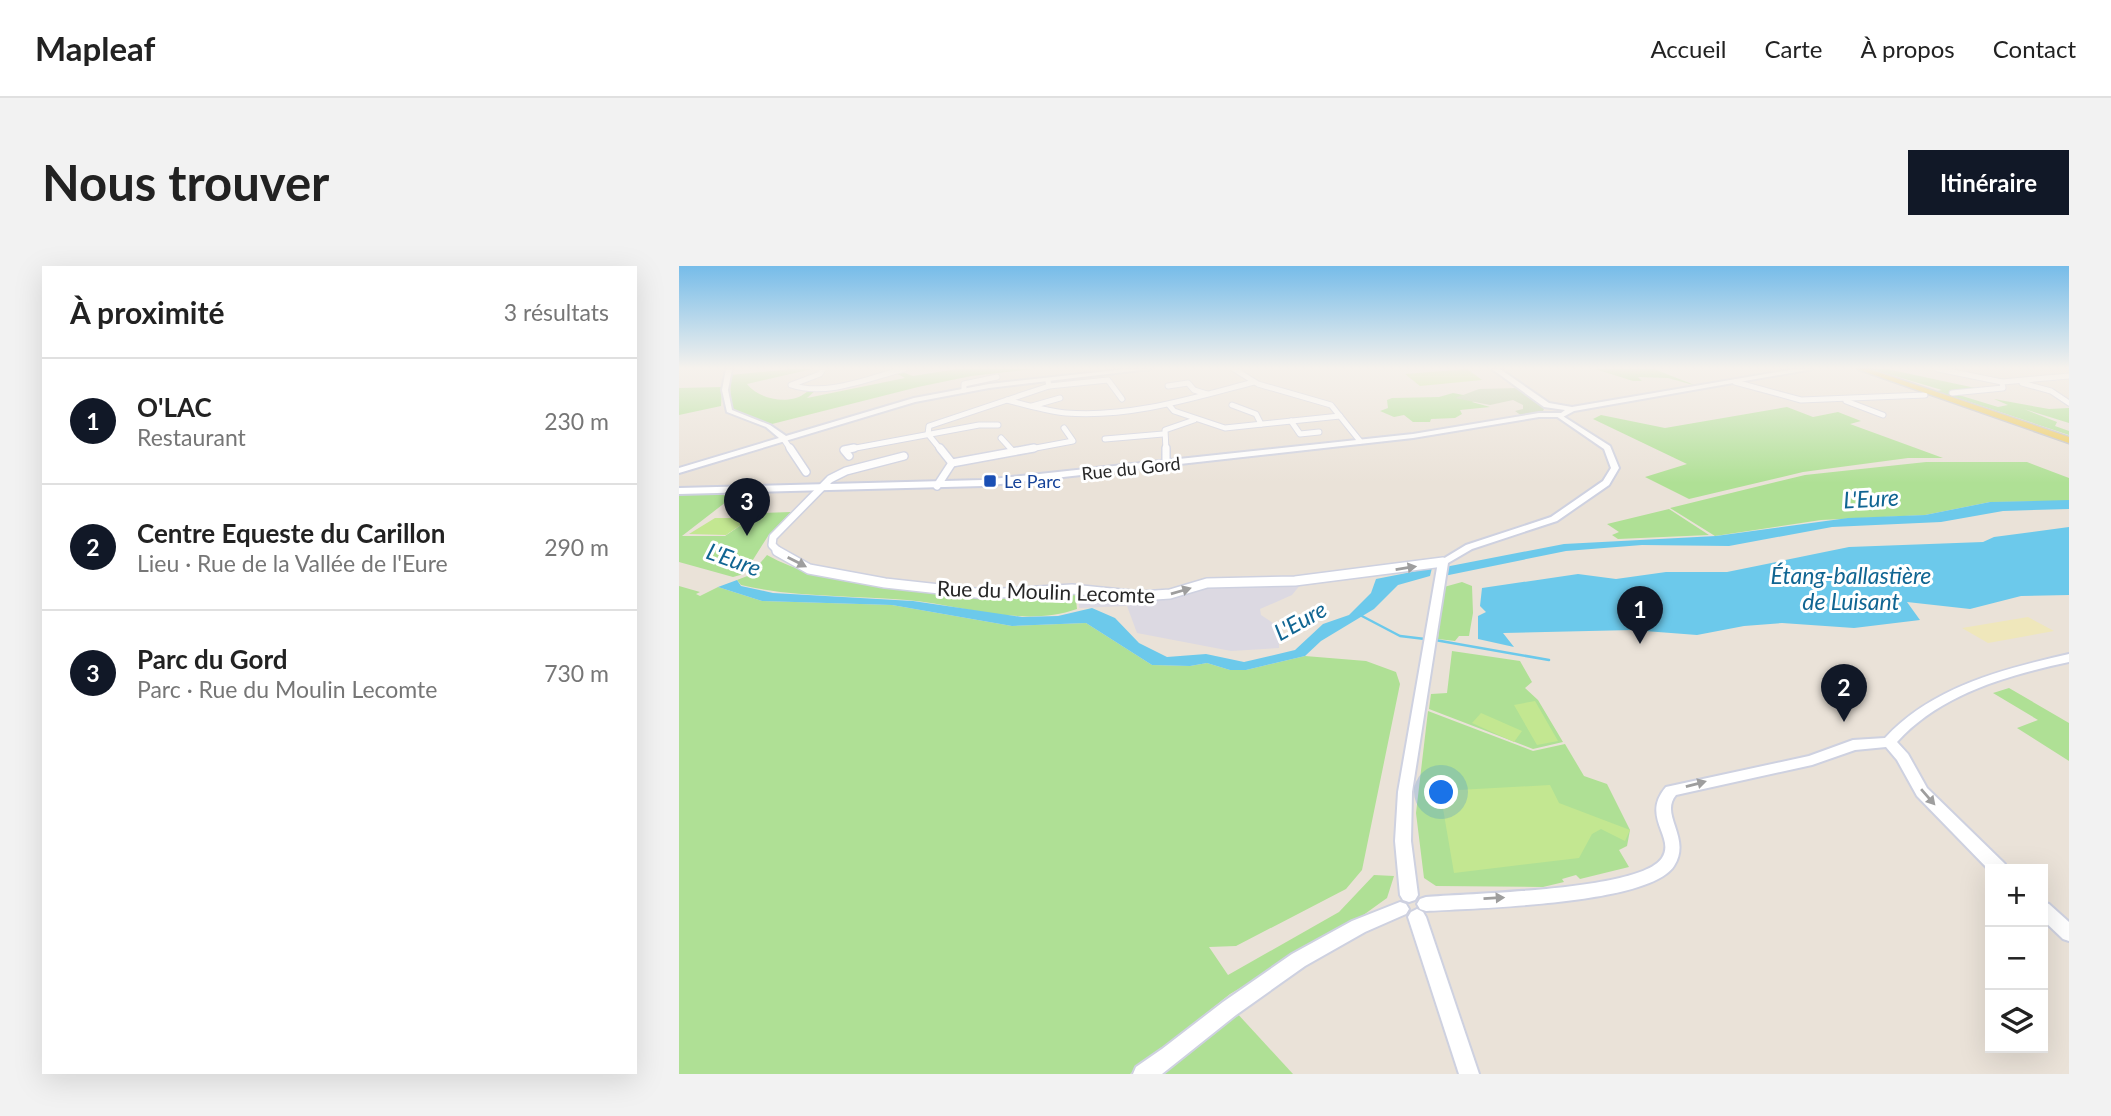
<!DOCTYPE html>
<html lang="fr">
<head>
<meta charset="utf-8">
<style>
	body { margin:0; font-family:Lato,sans-serif; background:#f2f2f2; color:#222 }
	.controls { position:absolute; right:21px; bottom:21px; display:grid; overflow:hidden; border-radius:0px; box-shadow:0 7px 28px #0002 }
	.controls button { width:63px; height:63px; display:grid; place-items:center; padding:0; border:0; border-bottom:2px solid #e0e0e0; background:#fff; color:#222; font:35px sans-serif }
	.you { position:absolute; left:763px; top:527px; width:24px; height:24px; margin:-18px; border:5px solid #fff; border-radius:50%; background:#1a73e8; box-shadow:0 0 0 10px #1a73e833 }
	.badge { display:grid; place-items:center; width:46px; height:46px; border-radius:50%; background:#111827; color:#fff; font-size:23px; font-weight:700 }
	.pin { position:absolute; translate:-50% -58px; filter:drop-shadow(0 2px 4px #0008) }
	.pin::after { content:''; position:absolute; top:37px; width:24px; height:21px; background:inherit; clip-path:polygon(0 0,100% 0,50% 100%) }
	.list { margin:0; padding:0; list-style:none }
	h2 { display:flex; justify-content:space-between; align-items:center; height:91px; margin:0; padding:0 28px; font-size:30px }
	h2 small { font-size:23px; font-weight:400; color:#767676 }
	.list li { display:grid; grid-template-columns:46px 1fr auto; gap:21px; align-items:center; box-sizing:border-box; height:126px; padding:0 28px; border-top:2px solid #e0e0e0 }
	.list b { display:block; font-size:26px; white-space:nowrap }
	.list p { margin:0; font-size:23px; white-space:nowrap; color:#767676 }
	.list em { font-size:23px; font-style:normal; color:#767676 }
	.icon { flex:none; width:38px; height:38px; fill:none; stroke:currentColor; stroke-width:2; stroke-linecap:round; stroke-linejoin:round }
	.map { position:relative; flex:none; width:1390px; height:808px; overflow:hidden; border-radius:0px }
	header { display:flex; align-items:center; gap:42px; box-sizing:border-box; height:98px; padding:0 35px; background:#fff; border-bottom:2px solid #e0e0e0 }
	header strong { font-size:33px }
	nav { display:flex; gap:38px; margin-inline-start:auto; font-size:24px }
	.intro { display:flex; align-items:center; justify-content:space-between; box-sizing:border-box; height:168px; padding:0 42px }
	h1 { margin:0; font-size:49px }
	.button { padding:18px 32px; border-radius:0px; background:#111827; color:#fff; font-size:24px; font-weight:700 }
	main { display:flex; gap:42px; padding:0 42px }
	aside { flex:1; background:#fff; border-radius:0px; box-shadow:0 7px 28px #0002 }
	.map>svg:first-child { display:block }
	.industrial { fill:#dcd9e2 }
	.green { fill:#afe095 }
	.sand { fill:#efe7bb }
	.cemetery { fill:#c1d3b0 }
	.pitch { fill:#c3e791 }
	.water { fill:#6cc9eb }
	.lines { fill:none; stroke-linecap:round; stroke-linejoin:round }
	.stream { stroke:#6cc9eb; stroke-width:2.5 }
	.minor-far2-casing { stroke:#ced1e0; stroke-width:7 }
	.minor-far1-casing { stroke:#ced1e0; stroke-width:10 }
	.minor-casing { stroke:#ced1e0; stroke-width:12 }
	.tertiary-casing { stroke:#ced1e0; stroke-width:4 }
	.secondary-casing { stroke:#ced1e0; stroke-width:4 }
	.primary-casing { stroke:#c3c3c3; stroke-width:3 }
	.minor-far2 { stroke:#fff; stroke-width:5 }
	.minor-far1 { stroke:#fff; stroke-width:7 }
	.minor { stroke:#fff; stroke-width:9 }
	.tertiary { fill:#fff; fill-rule:evenodd }
	.secondary { fill:#fff; fill-rule:evenodd }
	.primary { fill:#edca5a; fill-rule:evenodd }
	.oneway { fill:#9e9e9e }
	.transit-dot { fill:#1a4fb4; stroke:#fff; stroke-width:2.5 }
	.labels { text-anchor:middle; dominant-baseline:central; stroke-width:6; stroke-linejoin:round; paint-order:stroke }
	.far-street-label { font-size:18px; fill:#272727; stroke:#fff }
	.far-transit-label { font-size:18px; fill:#164399; stroke:#fff; text-anchor:start }
	.street-label { font-size:21px; fill:#272727; stroke:#fff }
	.water-label { font-size:23px; font-style:italic; fill:#106592; stroke:#fff }
</style>
</head>
<body>
<header>
<strong>Mapleaf</strong>
<nav><a>Accueil</a><a>Carte</a><a>À propos</a><a>Contact</a></nav>
</header>
<div class="intro"><h1>Nous trouver</h1><a class="button">Itinéraire</a></div>
<main>
<aside>
<h2>À proximité<small>3 résultats</small></h2>
<ul class="list">
<li><span class="badge">1</span><div><b>O'LAC</b><p>Restaurant</p></div><em>230 m</em></li>
<li><span class="badge">2</span><div><b>Centre Equeste du Carillon</b><p>Lieu · Rue de la Vallée de l'Eure</p></div><em>290 m</em></li>
<li><span class="badge">3</span><div><b>Parc du Gord</b><p>Parc · Rue du Moulin Lecomte</p></div><em>730 m</em></li>
</ul>
</aside>
<div class="map">
<svg width="1390" height="808" viewBox="0 0 1390 808">
	<rect width="100%" height="100%" fill="#eae2d8"/>
	<path class="industrial" d="M529 318H622L613 329 581 343 582 349 600 361V382L552 385 458 367 448 340 400 342V329L407 326 461 331Z"/>
	<g class="green">
		<path d="M114 103H133L68 118C78 131 100 137 117 132 125 130 128 123 138 123L128 132 226 112 215 106 221 105 234 110 278 103H354L292 110 239 121 93 158 60 147 52 141 51 109Z"/>
		<path d="M916 103H975L1018 120 989 112 959 111 963 115H954Z"/>
		<path d="M1192 103H1208L1301 123 1270 126 1319 141 1329 139 1315 133 1370 143 1390 142V157L1345 143 1378 156 1376 160 1390 165V169L1258 125 1263 124Z"/>
		<path d="M43 121 42 140 0 149V122Z"/>
		<path d="M774 127 800 132 793 136 811 141 781 144 783 148 776 152 752 153 751 156H734L725 149 715 151 701 145 709 142 708 134 713 132 760 131Z"/>
		<path d="M1108 141 1134 151 1159 146 1182 155 1171 158 1264 192H1229L1124 206 1010 233 966 211 1008 198 914 153 922 149 986 162Z"/>
		<path d="M1247 196H1348L1390 212V235L1311 236 1246 249 1142 254 1036 270 991 242 1126 209Z"/>
		<path d="M0 229H56L3 270H46L80 247 112 246 89 270 65 308 54 311 0 296Z"/>
		<path d="M990 243 1030 269 939 273 933 269 940 266 928 258Z"/>
		<path d="M88 289C165 333 309 325 396 325L398 343C344 362 283 339 228 334 172 329 118 332 62 319L58 314 71 309Z"/>
		<path d="M783 316 793 320 794 347 790 370H780L776 375 759 373 765 321Z"/>
		<path d="M0 320 21 326 17 328 21 330 39 321 83 335 213 339 333 360 407 357 473 399 511 400 528 397 551 404H567L626 390 687 395 717 406 721 418 683 604 667 623 557 680 530 681 549 709 660 646 695 609 715 610 708 632 683 650 551 728 451 808H0Z"/>
		<path d="M773 385 841 395 853 416 846 422 859 434 884 476 854 483 750 443 752 428 768 427Z"/>
		<path d="M1330 422 1390 457V495L1338 462 1359 454 1314 427Z"/>
		<path d="M749 445 854 485 886 478 905 510 928 518 951 564 948 580 940 584 950 601 901 613 897 609 883 613 885 616 864 621 757 620 745 612 737 547Z"/>
		<path d="M556 745 614 808H472Z"/>
	</g>
	<path class="sand" d="M1349 351 1375 365 1309 377 1283 362Z"/>
	<path class="cemetery" d="M838 122 866 141 863 147 843 150 836 145 844 143V139L834 134 811 139 776 132 800 123Z"/>
	<g class="pitch">
		<path d="M788 103 803 114 741 120 726 108Z"/>
		<path d="M36 252H72L47 269 10 268Z"/>
		<path d="M856 435 879 475 858 479 835 439Z"/>
		<path d="M802 447 843 465 835 476 793 457Z"/>
		<path d="M871 519 880 537 951 564 946 575 922 563 913 568 900 592 775 607 761 525Z"/>
	</g>
	<g class="water">
		<path d="M1390 234V243L1324 245 1262 256 1153 261 1050 280 963 279 887 285 765 310 766 301 885 278 1037 270 1169 252 1246 249 1311 236Z"/>
		<path d="M1390 261V329L1342 330 1291 343 1228 336 1241 354 1175 362 1103 357 1065 360 1018 369 953 364 824 367 835 381 799 373V350L807 346 801 340 803 322 899 308 937 313 987 306H1048L1170 281 1304 276 1315 271Z"/>
		<path d="M753 302 751 310 719 319 695 343 642 375 626 390 567 404H551L528 397 511 400 473 399 407 357 333 360 213 339 83 335 39 321 58 314 62 320 94 327 234 335 343 351 379 350 413 342 436 352 460 377 488 391 527 388 565 396 616 384 644 358 670 349 692 327 697 313Z"/>
	</g>
	<g class="lines">
		<g class="stream">
			<path d="M681 349 721 370 746 373"/>
			<path d="M756 374 870 394"/>
		</g>
		<defs>
			<g id="minor-far2">
				<path d="M144 103 141 108 112 119C148 131 190 112 225 103"/>
				<path d="M555 103 579 118 652 139 681 175"/>
				<path d="M1259 103 1323 116"/>
				<path d="M369 115 370 120 429 114 443 133"/>
				<path d="M1056 116 1122 134 1246 129"/>
				<path d="M1343 117 1372 125 1390 137"/>
				<path d="M489 120 509 117 515 124 528 128"/>
				<path d="M285 124V118L318 111"/>
				<path d="M1273 127 1324 122 1323 116 1390 110"/>
				<path d="M328 134C347 139 367 145 387 147 451 152 514 132 575 116"/>
				<path d="M1167 135 1204 149"/>
				<path d="M490 139 495 145 546 162 661 150"/>
				<path d="M553 139 577 148 582 158"/>
				<path d="M353 140 381 132"/>
				<path d="M612 155 621 168 640 166"/>
				<path d="M104 172 112 184"/>
				<path d="M322 172 333 184"/>
				<path d="M426 173 484 168"/>
				<path d="M166 184 300 159H319"/>
				<path d="M262 184 249 168 250 160 370 120"/>
				<path d="M346 184 394 175 385 162"/>
				<path d="M487 184 486 164 515 154"/>
			</g>
			<g id="minor-far1">
				<path d="M111 182 127 206"/>
				<path d="M487 182V198"/>
				<path d="M170 190 165 184 175 182"/>
				<path d="M273 197 355 182"/>
				<path d="M258 220 273 197 261 182"/>
				<path d="M100 286 93 279 94 271 151 213 167 205 225 190"/>
			</g>
			<path id="minor" d="M98 285 130 303 206 317 306 328 393 323 462 330 491 328 528 317 616 315 764 296"/>
			<g id="tertiary">
				<path d="M47 103H53L49 124 53 144 91 159 107 170 235 132 310 118 448 103H471L310 122 236 136 0 207V202L100 172 87 161 48 146 43 124Z"/>
				<path d="M879 147 931 180 940 202 930 219 878 255 793 283 769 297 733 526 732 575 739 629 736 634 730 636 724 634 721 629 716 575 719 526 759 296 787 279 872 251 924 215 932 202 925 183 877 150V148Z"/>
				<path d="M1390 388V396C1329 409 1261 428 1218 476L1229 488 1248 522 1326 598 1328 603 1311 605 1238 530 1218 494 1207 481 1176 484 1133 499 997 529C980 549 1013 572 995 600 970 639 795 642 747 645L741 643 738 638 741 633 747 631C790 627 961 625 983 592 997 571 961 551 987 521L1130 490 1174 474 1206 472C1253 421 1324 403 1390 388Z"/>
				<path d="M721 636 727 638 730 643 727 648 686 666 626 700 557 749 483 808H454L457 801 483 783 544 736 613 688 673 655Z"/>
				<path d="M1364 636 1370 638 1390 656V675L1384 673 1364 654Z"/>
				<path d="M738 643 744 646 747 651 800 808H780L729 651 732 646Z"/>
			</g>
			<path id="secondary" d="M813 103H821L870 137 893 141 1116 103H1134L895 145 884 151H860L734 172 304 220 0 228V222L304 214 734 168 860 147H882L886 144 865 141Z"/>
			<path id="primary" d="M1178 103H1190L1390 171V177Z"/>
		</defs>
		<use href="#minor-far2" class="minor-far2-casing"/>
		<use href="#minor-far1" class="minor-far1-casing"/>
		<use href="#minor" class="minor-casing"/>
		<use href="#tertiary" class="tertiary-casing"/>
		<use href="#secondary" class="secondary-casing"/>
		<use href="#primary" class="primary-casing"/>
		<use href="#minor-far2" class="minor-far2"/>
		<use href="#minor-far1" class="minor-far1"/>
		<use href="#minor" class="minor"/>
		<use href="#tertiary" class="tertiary"/>
		<use href="#secondary" class="secondary"/>
		<use href="#primary" class="primary"/>
	</g>
	<defs><path id="oneway-solid" d="M-6-.8H1V-3.2L6.5 0L1 3.2V.8H-6Z" transform="scale(1.75)"/></defs>
	<g class="oneway">
		<use href="#oneway-solid" transform="translate(118 296) rotate(27)"/>
		<use href="#oneway-solid" transform="translate(727 302) rotate(-9)"/>
		<use href="#oneway-solid" transform="translate(502 325) rotate(-16)"/>
		<use href="#oneway-solid" transform="translate(1017 518) rotate(-15)"/>
		<use href="#oneway-solid" transform="translate(1249 531) rotate(49)"/>
		<use href="#oneway-solid" transform="translate(815 632) rotate(-3)"/>
	</g>
	<linearGradient id="sky" x2="0" y2="1"><stop stop-color="#76bce9"/><stop offset="0.47" stop-color="#f6f2ed"/><stop offset="1" stop-color="#f6f2ed" stop-opacity="0"/></linearGradient>
	<rect width="1390" height="217" fill="url(#sky)"/>
	<rect class="transit-dot" x="304" y="208" width="14" height="14" rx="3.5"/>
	<g class="labels">
		<g class="far-street-label">
			<text transform="translate(452 202) rotate(-6)">Rue du Gord</text>
		</g>
		<g class="far-transit-label">
			<text x="325" y="215">Le Parc</text>
		</g>
		<g class="street-label">
			<text transform="translate(367 325) rotate(2)">Rue du Moulin Lecomte</text>
		</g>
		<g class="water-label">
			<text transform="translate(1192 232) rotate(-3)">L'Eure</text>
			<text transform="translate(55 293) rotate(20)">L'Eure</text>
			<text x="1172" y="309">Étang-ballastière<tspan x="1172" dy="26">de Luisant</tspan></text>
			<text transform="translate(621 354) rotate(-29)">L'Eure</text>
		</g>
	</g>
</svg>
<div class="controls">
<button>+</button>
<button>−</button>
<button><svg class="icon" aria-label="layers" viewBox="0 0 24 24"><path d="M12 4l9 5-9 5-9-5zM3 14l9 5 9-5"/></svg></button>
</div>
<div class="you"></div>
<div class="pin badge" style="left:961px;top:378px">1</div>
<div class="pin badge" style="left:1165px;top:456px">2</div>
<div class="pin badge" style="left:68px;top:270px">3</div>
</div>
</main>
</body>
</html>
